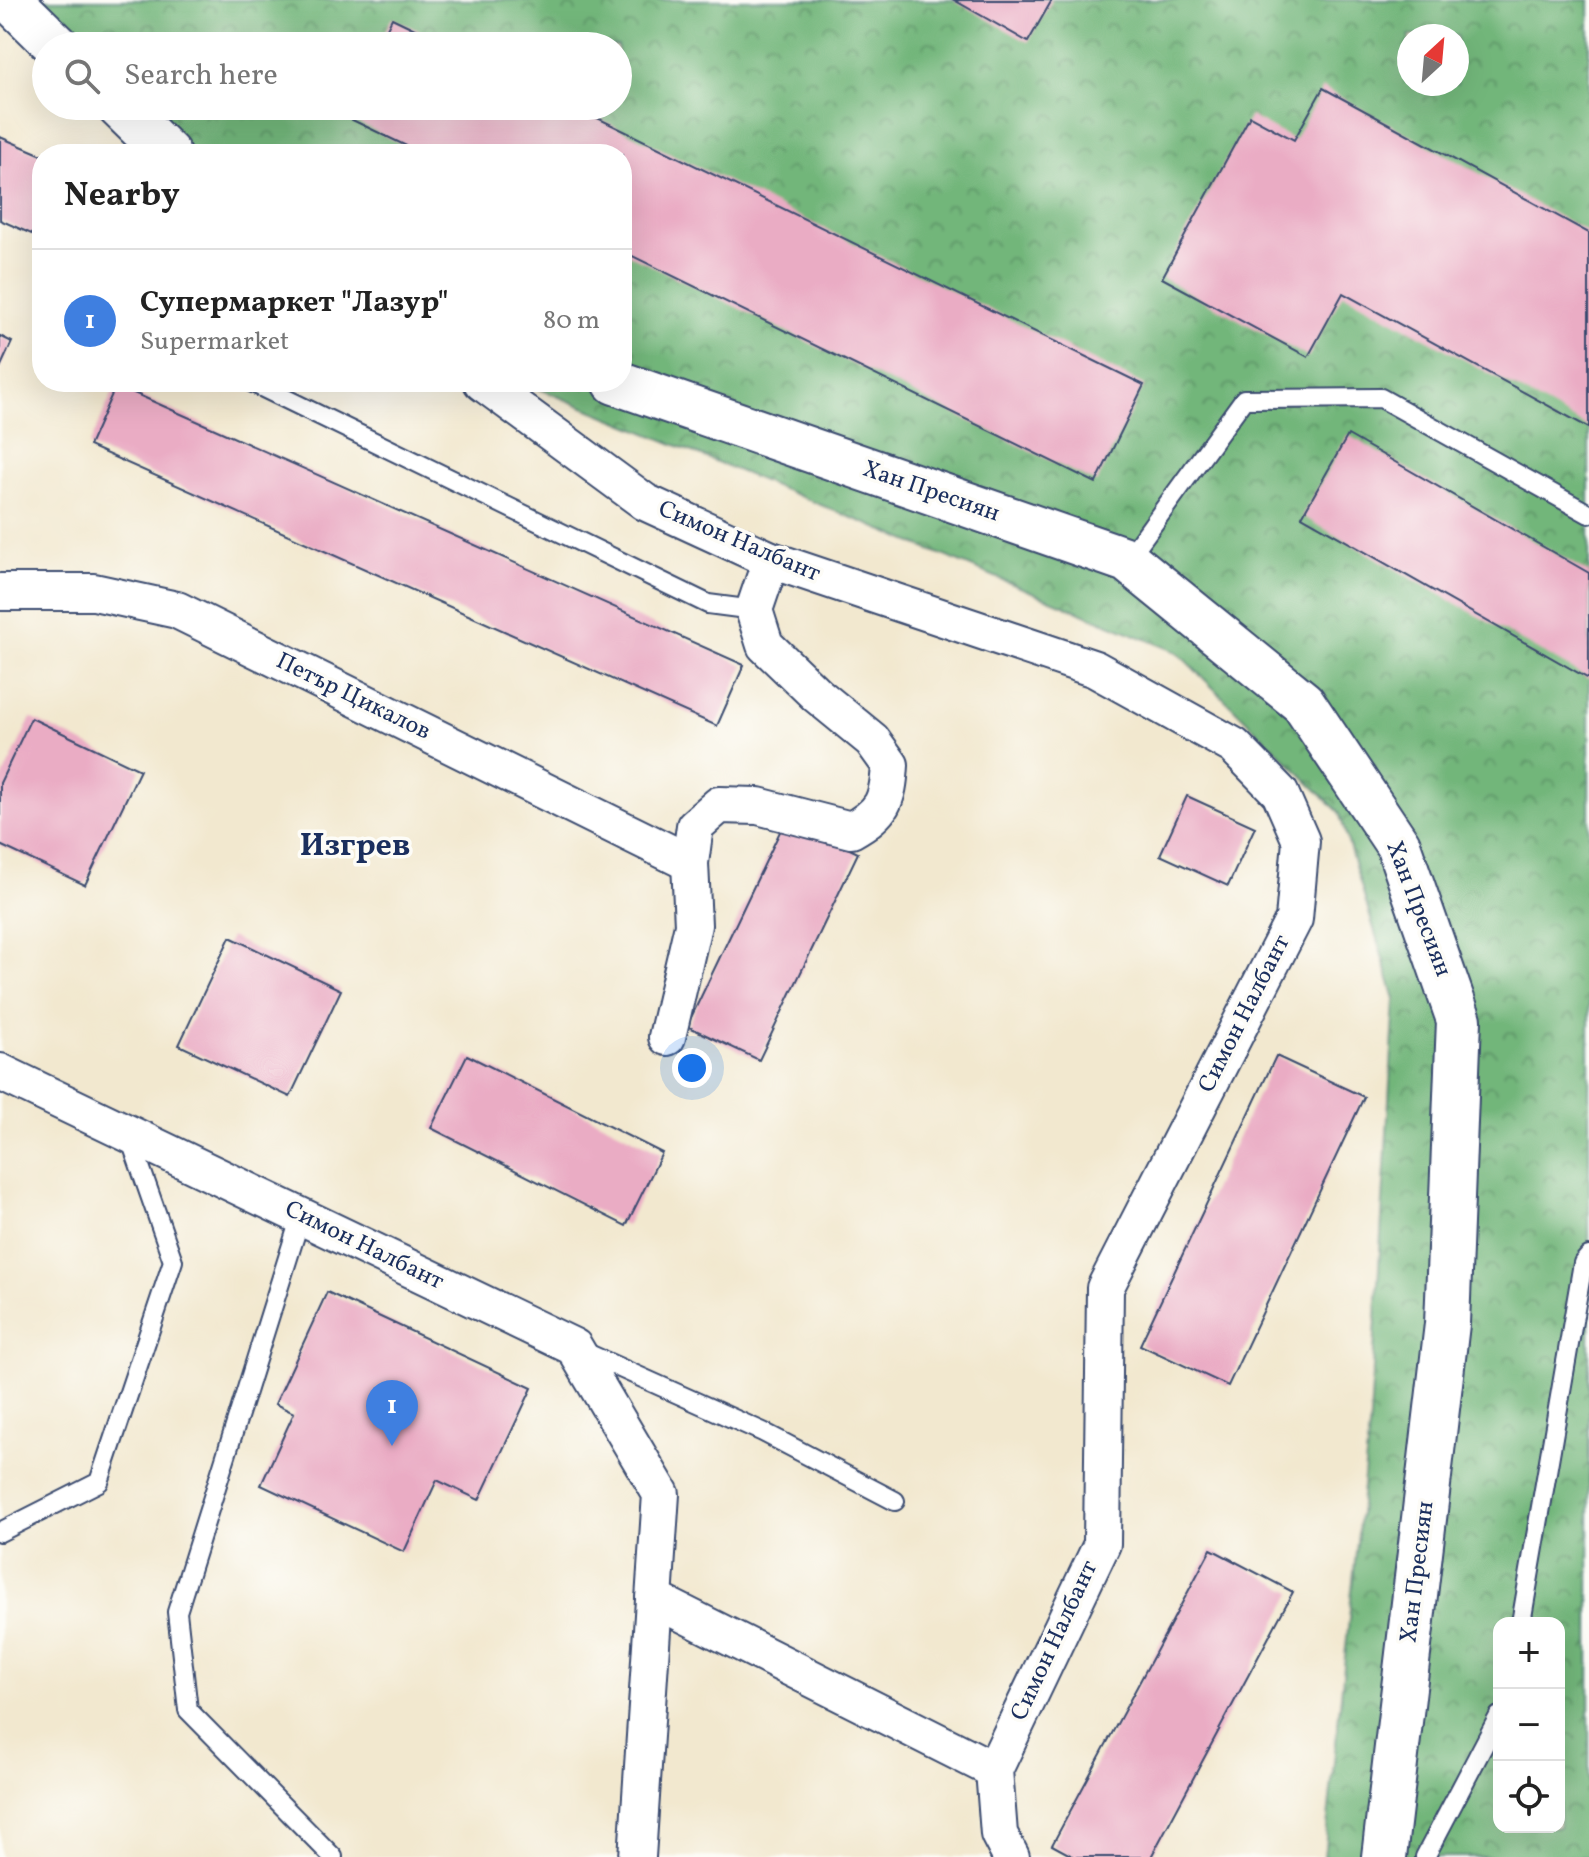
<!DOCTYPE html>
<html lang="en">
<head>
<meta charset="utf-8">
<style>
	body { margin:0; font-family:Vollkorn,serif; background:#f6f6f6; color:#222 }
	.controls { position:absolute; right:24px; bottom:24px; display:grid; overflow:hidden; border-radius:16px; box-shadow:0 8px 32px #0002 }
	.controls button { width:72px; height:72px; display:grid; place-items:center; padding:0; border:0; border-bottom:2px solid #e0e0e0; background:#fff; color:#222; font:40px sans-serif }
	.compass { position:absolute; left:1397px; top:24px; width:72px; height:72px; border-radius:50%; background:#fff; box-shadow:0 8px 32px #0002; rotate:26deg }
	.you { position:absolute; left:692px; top:1068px; width:28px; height:28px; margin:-20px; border:6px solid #fff; border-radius:50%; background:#1a73e8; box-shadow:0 0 0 12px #1a73e833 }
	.badge { display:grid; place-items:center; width:52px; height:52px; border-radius:50%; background:#d1495b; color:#fff; font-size:26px; font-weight:700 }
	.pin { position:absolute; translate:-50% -66px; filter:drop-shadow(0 2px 4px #0008) }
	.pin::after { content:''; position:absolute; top:42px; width:28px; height:24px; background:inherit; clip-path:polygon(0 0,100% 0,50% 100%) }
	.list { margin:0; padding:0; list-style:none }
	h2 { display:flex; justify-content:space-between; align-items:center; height:104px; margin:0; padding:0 32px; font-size:34px }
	h2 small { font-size:26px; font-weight:400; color:#767676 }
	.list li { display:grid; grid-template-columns:52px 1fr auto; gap:24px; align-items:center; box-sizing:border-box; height:144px; padding:0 32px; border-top:2px solid #e0e0e0 }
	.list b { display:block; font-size:30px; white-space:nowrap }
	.list p { margin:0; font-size:26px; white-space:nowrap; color:#767676 }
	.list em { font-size:26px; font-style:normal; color:#767676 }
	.icon { flex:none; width:44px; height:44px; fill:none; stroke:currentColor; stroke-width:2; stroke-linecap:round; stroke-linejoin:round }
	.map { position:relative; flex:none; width:1589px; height:1857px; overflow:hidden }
	.search { position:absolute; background:#fff; box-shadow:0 8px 32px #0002; left:32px; top:32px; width:600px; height:88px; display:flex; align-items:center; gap:20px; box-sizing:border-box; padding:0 28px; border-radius:44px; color:#767676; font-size:30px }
	.panel { position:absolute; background:#fff; box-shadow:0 8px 32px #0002; left:32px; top:144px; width:600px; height:248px; border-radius:32px }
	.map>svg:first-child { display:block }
	.forest { fill:url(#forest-crowns); stroke:#46726c; stroke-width:2; fill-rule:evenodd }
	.building { fill:#eaacc4 }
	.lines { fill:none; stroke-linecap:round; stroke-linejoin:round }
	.service-casing { stroke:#3b4b6f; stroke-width:22 }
	.minor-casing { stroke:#3b4b6f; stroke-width:40 }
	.tertiary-casing { stroke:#3b4b6f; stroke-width:48 }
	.service { stroke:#fff; stroke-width:18 }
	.minor { stroke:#fff; stroke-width:36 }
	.tertiary { stroke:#fff; stroke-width:44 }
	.labels { text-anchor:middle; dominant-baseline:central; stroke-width:7; stroke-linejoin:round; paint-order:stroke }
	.street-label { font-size:24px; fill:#1b2f5e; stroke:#fdfcf7 }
	.district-label { font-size:32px; font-weight:bold; fill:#1b2f5e; stroke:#fdfcf7 }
</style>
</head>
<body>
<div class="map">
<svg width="1589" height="1857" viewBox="0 0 1589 1857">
	<defs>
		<pattern id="forest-crowns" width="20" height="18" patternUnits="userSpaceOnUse" patternTransform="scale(2)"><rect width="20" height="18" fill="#72b67a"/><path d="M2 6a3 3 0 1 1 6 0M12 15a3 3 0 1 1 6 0" fill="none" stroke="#5d9467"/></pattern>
	</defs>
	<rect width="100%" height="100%" fill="#fdfcf7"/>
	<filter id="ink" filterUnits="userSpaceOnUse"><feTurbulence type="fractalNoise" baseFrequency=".0125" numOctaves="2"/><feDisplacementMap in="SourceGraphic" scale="16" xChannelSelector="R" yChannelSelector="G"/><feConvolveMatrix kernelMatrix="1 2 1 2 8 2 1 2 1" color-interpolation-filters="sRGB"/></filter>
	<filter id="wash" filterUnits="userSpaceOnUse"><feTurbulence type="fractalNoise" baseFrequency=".006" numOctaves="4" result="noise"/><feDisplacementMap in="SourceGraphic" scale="32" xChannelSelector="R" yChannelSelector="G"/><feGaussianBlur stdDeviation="1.8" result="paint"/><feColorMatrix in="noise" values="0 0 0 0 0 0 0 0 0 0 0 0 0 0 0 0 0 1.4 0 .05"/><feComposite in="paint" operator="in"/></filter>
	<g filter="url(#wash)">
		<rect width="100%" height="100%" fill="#f2e8cf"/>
		<path class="forest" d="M23 0H1589V1857H1324L1370 1419 1395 999 1339 812 1177 652 523 382H622V154H146L108 106H618V46H60ZM1409 36H1457V84H1409ZM1499 1623H1559V1827H1499Z"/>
		<g id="blocks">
			<g class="building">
				<path d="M954 0H1052L1028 42Z"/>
				<path d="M392 18 450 46H378Z"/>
				<path d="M1323 88 1589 233V428L1343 293 1308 357 1162 278 1250 116 1294 140Z"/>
				<path d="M349 106H573L1144 385 1096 483 622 251V154H423L344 116Z"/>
				<path d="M0 137 42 155V223L36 236 0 220Z"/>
				<path d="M0 336 12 342 0 368Z"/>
				<path d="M116 385 744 665 717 726 89 446Z"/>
				<path d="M1348 435 1589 573V679L1302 516Z"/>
				<path d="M31 718 140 770 85 885 0 845V783Z"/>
				<path d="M1187 796 1255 827 1228 886 1160 855Z"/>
				<path d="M786 819 858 853 759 1060 687 1026Z"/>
				<path d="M230 937 341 990 290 1097 179 1045Z"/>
				<path d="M467 1055 662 1153 626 1226 431 1128Z"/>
				<path d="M1276 1056 1364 1097 1228 1386 1140 1345Z"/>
				<path d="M327 1292 532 1388 479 1500 437 1480 404 1552 261 1485 294 1413 275 1404Z"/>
				<path d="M1211 1549 1293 1592 1151 1857H1074L1052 1845Z"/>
			</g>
		</g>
	</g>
	<g filter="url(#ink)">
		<use href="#blocks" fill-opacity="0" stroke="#3b4b6f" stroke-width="2"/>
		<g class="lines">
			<defs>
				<g id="service">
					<path d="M251 382 708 604 754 610"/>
					<path d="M1127 560 1244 399 1381 398 1589 514"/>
					<path d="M301 1216 177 1612 188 1710 333 1857"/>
					<path d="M580 1350 763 1432 895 1501"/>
					<path d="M0 1532 99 1482 173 1261 129 1135"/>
					<path d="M1521 1623 1583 1263 1589 1256"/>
					<path d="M1425 1857 1499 1716"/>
				</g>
				<g id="minor">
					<path d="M482 382 645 502 771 560 1095 669 1234 746 1280 793 1301 841 1294 919 1105 1288 1102 1544 994 1770 999 1834 1011 1857"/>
					<path d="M0 592H94L177 610 690 863"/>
					<path d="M667 1037 693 925 690 863 695 826 719 805 758 806 851 830C883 813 888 800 890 765L872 740 817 695 765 645 754 610 771 560"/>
					<path d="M0 1072 574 1347 661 1494 637 1857"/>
					<path d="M654 1599 994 1770"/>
				</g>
				<g id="tertiary">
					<path d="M10 0 57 46"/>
					<path d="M119 106 168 154"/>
					<path d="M615 382 1127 560 1303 703 1398 845 1459 1020 1447 1324 1384 1857"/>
				</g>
			</defs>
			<use href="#service" class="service-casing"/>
			<use href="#minor" class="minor-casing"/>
			<use href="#tertiary" class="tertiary-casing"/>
			<use href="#service" class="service"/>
			<use href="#minor" class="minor"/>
			<use href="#tertiary" class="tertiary"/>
		</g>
	</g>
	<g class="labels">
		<g class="street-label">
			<text transform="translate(931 492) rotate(19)">Хан Пресиян</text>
			<text transform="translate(739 542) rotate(23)">Симон Налбант</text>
			<text transform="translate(353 697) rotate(26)">Петър Цикалов</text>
			<text transform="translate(1418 909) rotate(69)">Хан Пресиян</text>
			<text transform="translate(1245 1014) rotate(-63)">Симон Налбант</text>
			<text transform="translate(364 1246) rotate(26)">Симон Налбант</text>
			<text transform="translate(1418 1572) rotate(-83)">Хан Пресиян</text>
			<text transform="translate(1055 1641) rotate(-65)">Симон Налбант</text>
		</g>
		<g class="district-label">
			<text x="355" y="847">Изгрев</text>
		</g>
	</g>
</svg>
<div class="controls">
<button>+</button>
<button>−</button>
<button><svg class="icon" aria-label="locate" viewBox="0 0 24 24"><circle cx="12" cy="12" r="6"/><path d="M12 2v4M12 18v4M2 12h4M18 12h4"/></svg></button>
</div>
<svg class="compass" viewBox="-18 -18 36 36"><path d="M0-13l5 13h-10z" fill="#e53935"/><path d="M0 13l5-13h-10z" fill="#767676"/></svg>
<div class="you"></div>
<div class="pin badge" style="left:392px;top:1446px;background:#3f7fe0">1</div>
<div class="search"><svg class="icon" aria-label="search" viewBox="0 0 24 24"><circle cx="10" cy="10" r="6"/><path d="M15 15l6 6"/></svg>Search here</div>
<section class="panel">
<h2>Nearby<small></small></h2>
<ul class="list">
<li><span class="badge" style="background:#3f7fe0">1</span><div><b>Супермаркет &quot;Лазур&quot;</b><p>Supermarket</p></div><em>80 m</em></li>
</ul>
</section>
</div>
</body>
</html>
